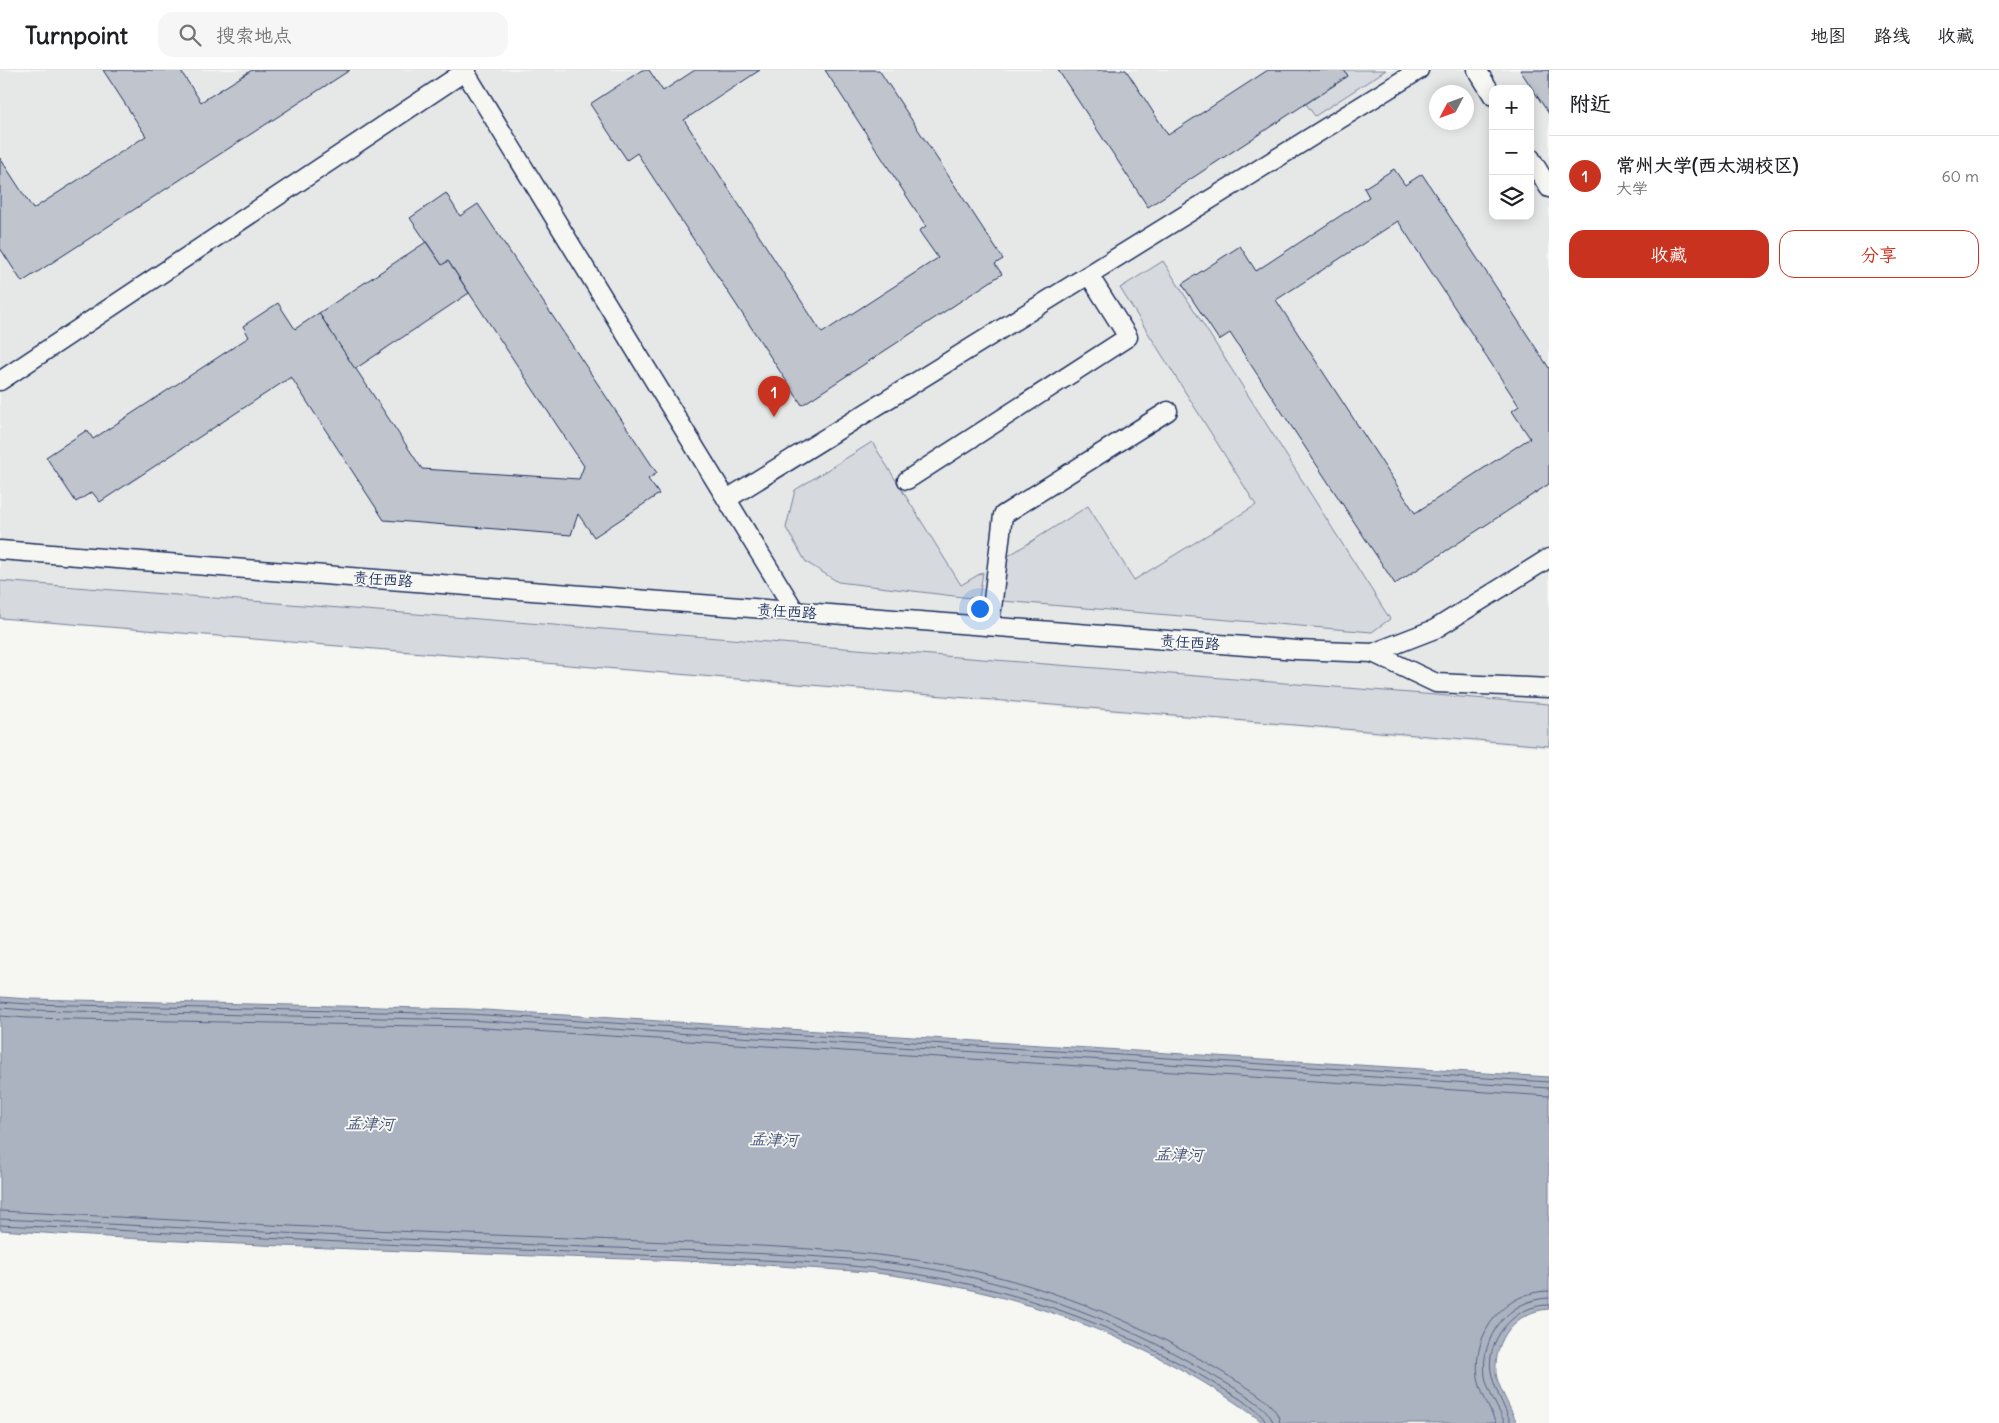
<!DOCTYPE html>
<html lang="zh">
<head>
<meta charset="utf-8">
<style>
	body { margin:0; font-family:Delius,"LXGW WenKai TC",sans-serif; background:#f6f6f6; color:#202124 }
	.controls { position:absolute; right:15px; top:15px; display:grid; overflow:hidden; border-radius:10px; box-shadow:0 2px 12px #0003 }
	.controls button { width:45px; height:45px; display:grid; place-items:center; padding:0; border:0; border-bottom:1px solid #e0e0e0; background:#fff; color:#202124; font:25px sans-serif }
	.compass { position:absolute; left:1429px; top:15px; width:45px; height:45px; border-radius:50%; background:#fff; box-shadow:0 2px 12px #0003; rotate:229deg }
	.you { position:absolute; left:979px; top:538px; width:18px; height:18px; margin:-12px; border:4px solid #fff; border-radius:50%; background:#1a73e8; box-shadow:0 0 0 8px #1a73e833 }
	.badge { display:grid; place-items:center; width:32px; height:32px; border-radius:50%; background:#c8321e; color:#fff; font-size:16px; font-weight:700 }
	.pin { position:absolute; translate:-50% -41px; filter:drop-shadow(0 1px 2px #0008) }
	.pin::after { content:''; position:absolute; top:26px; width:18px; height:15px; background:inherit; clip-path:polygon(0 0,100% 0,50% 100%) }
	.list { margin:0; padding:0; list-style:none }
	h2 { display:flex; justify-content:space-between; align-items:center; height:65px; margin:0; padding:0 20px; font-size:21px }
	h2 small { font-size:16px; font-weight:400; color:#757577 }
	.list li { display:grid; grid-template-columns:32px 1fr auto; gap:15px; align-items:center; box-sizing:border-box; height:80px; padding:0 20px; border-top:1px solid #e0e0e0 }
	.list b { display:block; font-size:19px; white-space:nowrap }
	.list p { margin:0; font-size:16px; white-space:nowrap; color:#757577 }
	.list em { font-size:16px; font-style:normal; color:#757577 }
	.actions { display:flex; gap:10px; padding:15px 20px }
	.actions a { flex:1; padding:11px 0; border:1px solid #c8321e; border-radius:15px; text-align:center; font-size:18px; color:#c8321e }
	.actions .main { background:#c8321e; color:#fff }
	.icon { flex:none; width:28px; height:28px; fill:none; stroke:currentColor; stroke-width:2; stroke-linecap:round; stroke-linejoin:round }
	.map { position:relative; flex:none; width:1549px; height:1353px; overflow:hidden }
	header { display:flex; align-items:center; gap:30px; box-sizing:border-box; height:70px; padding:0 25px; background:#fff; border-bottom:1px solid #e0e0e0 }
	header strong { font-size:24px }
	nav { display:flex; gap:28px; margin-inline-start:auto; font-size:18px }
	.search { width:350px; height:45px; background:#f6f6f6; display:flex; align-items:center; gap:12px; box-sizing:border-box; padding:0 18px; border-radius:15px; color:#757577; font-size:19px }
	main { display:flex }
	aside { flex:1; background:#fff }
	.map>svg:first-child { display:block }
	.built { fill:#e6e7e7; fill-rule:evenodd }
	.green { fill:#d6d9dd; stroke:#78849e }
	.water { fill:#abb2c0; stroke:#717e99 }
	.lines { fill:none; stroke-linecap:round; stroke-linejoin:round }
	.shore { stroke:#556385; stroke-width:1 }
	.building { fill:#c0c4cd; stroke:#1b2f5e; fill-rule:evenodd }
	.lane-casing { stroke:#1b2f5e; stroke-width:21 }
	.lane { stroke:#f6f6f2; stroke-width:18 }
	.labels { text-anchor:middle; dominant-baseline:central; stroke-width:4; stroke-linejoin:round; paint-order:stroke }
	.street-label { font-size:15px; fill:#1b2f5e; stroke:#f6f6f2 }
	.water-label { font-size:16px; font-style:italic; fill:#46567b; stroke:#f6f6f2 }
</style>
</head>
<body>
<header>
<strong>Turnpoint</strong>
<div class="search"><svg class="icon" aria-label="search" viewBox="0 0 24 24"><circle cx="10" cy="10" r="6"/><path d="M15 15l6 6"/></svg>搜索地点</div>
<nav><a>地图</a><a>路线</a><a>收藏</a></nav>
</header>
<main>
<div class="map">
<svg width="1549" height="1353" viewBox="0 0 1549 1353">
	<rect width="100%" height="100%" fill="#f6f6f2"/>
	<filter id="ink" filterUnits="userSpaceOnUse"><feTurbulence type="fractalNoise" baseFrequency=".02" numOctaves="2"/><feDisplacementMap in="SourceGraphic" scale="10" xChannelSelector="R" yChannelSelector="G"/><feConvolveMatrix kernelMatrix="1 2 1 2 8 2 1 2 1" color-interpolation-filters="sRGB"/></filter>
	<g filter="url(#ink)">
		<path class="built" d="M0 0H1549V678L0 549ZM1493 19H1530V146H1493ZM1436 22H1466V52H1436Z"/>
		<g class="green">
			<path d="M1344 0H1386L1315 46 1306 34 1348 6Z"/>
			<path d="M1163 191 1390 549 1372 562 1002 531 1005 488 1088 436 1134 510 1256 435 1120 218Z"/>
			<path d="M872 372 961 515 983 502 979 529 838 512 806 492 786 458 795 420Z"/>
			<path d="M0 511 1549 634V676L0 548Z"/>
		</g>
		<path class="water" d="M0 927 29 929 469 939 1549 1007V1239C1515 1241 1494 1270 1496 1303 1497 1315 1512 1341 1517 1353H1264C1156 1272 1026 1224 892 1205 865 1201 836 1200 808 1198 717 1191 625 1189 534 1186 356 1179 178 1173 0 1160Z"/>
		<g class="lines">
			<g class="shore">
				<path d="M0 932 29 934 469 944 1549 1012"/>
				<path d="M0 938 28 940 469 950 1549 1018"/>
				<path d="M0 946 28 948 469 957 1549 1026"/>
				<path d="M0 1141C164 1149 328 1159 492 1165 568 1168 643 1171 719 1174 803 1178 888 1182 970 1200 1059 1220 1145 1255 1222 1302 1240 1314 1278 1331 1280 1353"/>
				<path d="M0 1149C163 1156 325 1166 488 1173 561 1176 633 1179 706 1181 767 1184 829 1186 890 1193 1001 1206 1117 1247 1212 1305 1228 1315 1270 1335 1273 1353"/>
				<path d="M0 1155C157 1161 314 1172 471 1178 552 1181 633 1185 714 1188 798 1191 885 1195 968 1214 1053 1233 1136 1266 1210 1311 1224 1320 1261 1338 1266 1353"/>
				<path d="M1496 1353C1490 1339 1480 1322 1478 1307 1472 1263 1504 1221 1549 1221"/>
				<path d="M1505 1353C1499 1340 1487 1320 1485 1306 1480 1267 1508 1229 1549 1228"/>
				<path d="M1511 1353C1505 1338 1496 1322 1492 1306 1483 1272 1514 1234 1549 1235"/>
			</g>
		</g>
		<g class="building">
			<path d="M103 0H180L201 32 252 0H350L22 212 0 178V88L33 139 146 66Z"/>
			<path d="M642 0H649L663 21 695 0H760L684 50 822 263 938 188 919 161 926 156 825 0H879L1003 189 995 194 1002 204 802 335 637 83 627 90 590 34Z"/>
			<path d="M1058 0H1126L1168 65 1268 0H1344L1348 6 1148 137Z"/>
			<path d="M1520 0H1549V44Z"/>
			<path d="M1394 99 1405 115 1422 104 1549 298V414L1395 514 1230 263 1219 270 1182 214 1240 176 1256 201 1369 127 1364 118ZM1398 151 1519 336 1512 341 1530 368 1415 443 1276 230Z"/>
			<path d="M446 123 460 146 478 134 657 403 648 409 659 424 594 467 578 444 571 465 384 450 291 307 100 432 92 422 76 432 46 387 87 360 93 369 249 267 243 256 278 233 295 259 319 243 422 399 579 409 584 396 448 191 442 195 410 148Z"/>
			<path d="M426 172 442 195 448 191 469 223 355 299 319 243Z"/>
		</g>
		<g class="lines">
			<defs>
				<g id="lane">
					<path d="M464 0 795 541"/>
					<path d="M1477 0 1493 26"/>
					<path d="M1530 87 1549 118"/>
					<path d="M0 311 467 0"/>
					<path d="M907 410 1128 267 1089 205"/>
					<path d="M727 429 1419 0"/>
					<path d="M0 480 1297 580 1373 583 1435 559 1549 488"/>
					<path d="M990 556 1003 445 1168 341"/>
					<path d="M1373 583 1436 613 1549 618"/>
				</g>
			</defs>
			<use href="#lane" class="lane-casing"/>
			<use href="#lane" class="lane"/>
		</g>
	</g>
	<g class="labels">
		<g class="street-label">
			<text transform="translate(383 509) rotate(4)">责任西路</text>
			<text transform="translate(787 541) rotate(4)">责任西路</text>
			<text transform="translate(1190 572) rotate(4)">责任西路</text>
		</g>
		<g class="water-label">
			<text transform="translate(370 1053) rotate(2)">孟津河</text>
			<text transform="translate(774 1069) rotate(2)">孟津河</text>
			<text transform="translate(1179 1084) rotate(2)">孟津河</text>
		</g>
	</g>
</svg>
<div class="controls">
<button>+</button>
<button>−</button>
<button><svg class="icon" aria-label="layers" viewBox="0 0 24 24"><path d="M12 4l9 5-9 5-9-5zM3 14l9 5 9-5"/></svg></button>
</div>
<svg class="compass" viewBox="-18 -18 36 36"><path d="M0-13l5 13h-10z" fill="#e53935"/><path d="M0 13l5-13h-10z" fill="#757577"/></svg>
<div class="you"></div>
<div class="pin badge" style="left:774px;top:347px">1</div>
</div>
<aside>
<h2>附近<small></small></h2>
<ul class="list">
<li><span class="badge">1</span><div><b>常州大学(西太湖校区)</b><p>大学</p></div><em>60 m</em></li>
</ul>
<div class="actions"><a class="main">收藏</a><a>分享</a></div>
</aside>
</main>
</body>
</html>
